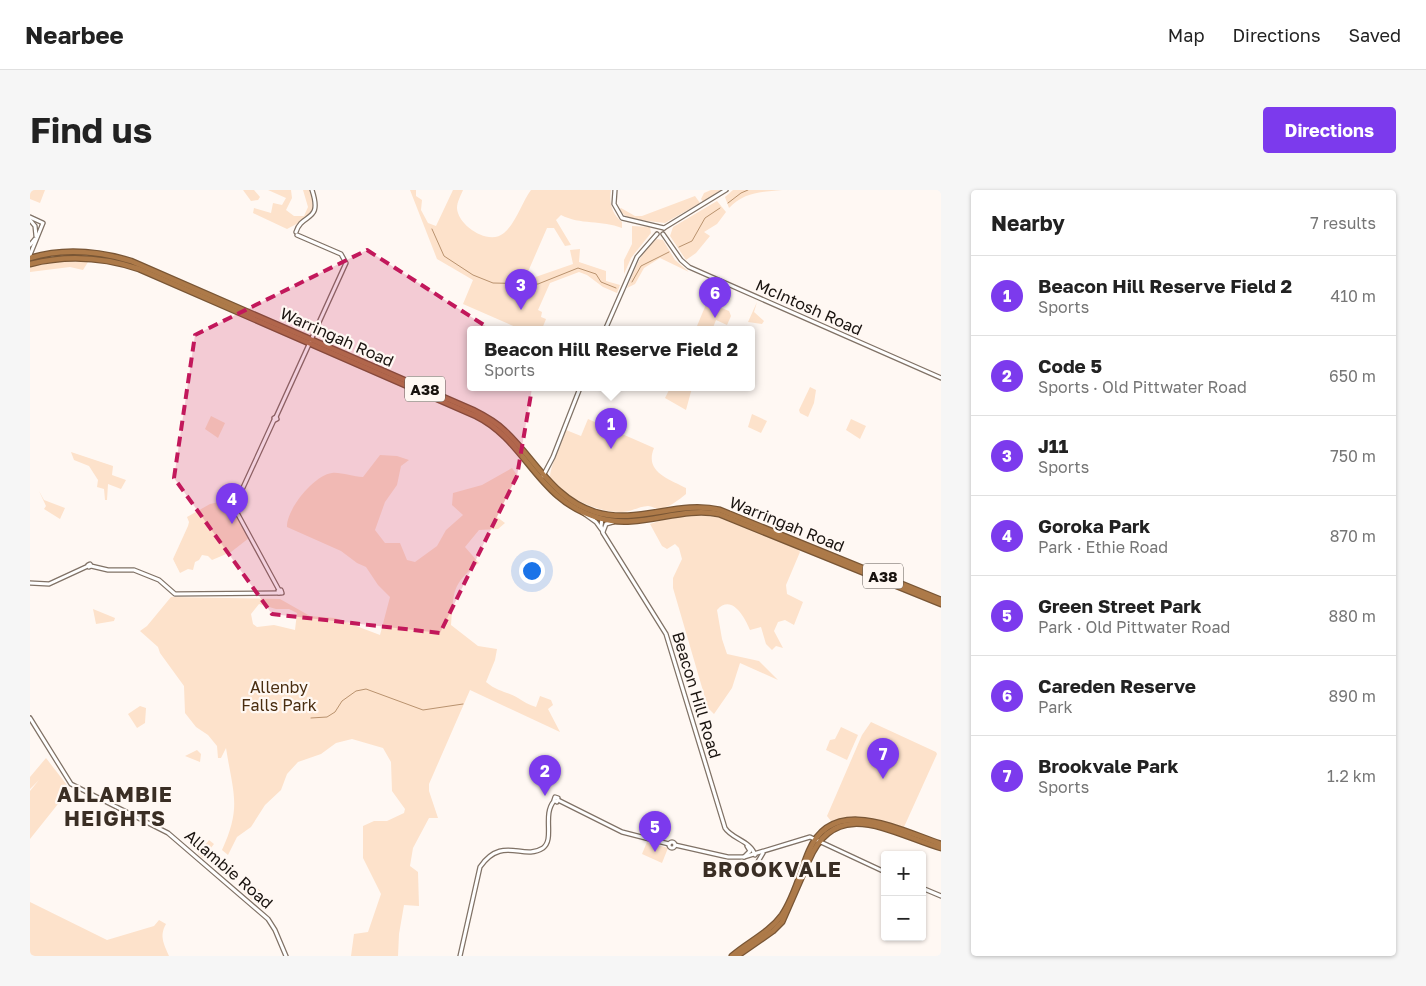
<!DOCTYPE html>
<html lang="en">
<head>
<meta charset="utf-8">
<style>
	body { margin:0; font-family:"Golos Text",sans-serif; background:#f6f6f6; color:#222 }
	.controls { position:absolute; right:15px; bottom:15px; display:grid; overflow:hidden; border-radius:5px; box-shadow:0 1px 4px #0004 }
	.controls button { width:45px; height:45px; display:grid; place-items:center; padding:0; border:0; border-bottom:1px solid #e0e0e0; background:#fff; color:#222; font:25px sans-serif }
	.you { position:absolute; left:501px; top:380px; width:18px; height:18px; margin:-12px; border:4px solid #fff; border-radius:50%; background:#1a73e8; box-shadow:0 0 0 8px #1a73e833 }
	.badge { display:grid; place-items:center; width:32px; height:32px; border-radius:50%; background:#7c3aed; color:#fff; font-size:16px; font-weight:700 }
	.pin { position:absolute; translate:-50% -41px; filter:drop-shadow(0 1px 2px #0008) }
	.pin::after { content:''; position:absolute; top:26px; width:18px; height:15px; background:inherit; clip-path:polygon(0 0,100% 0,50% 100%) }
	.popup { position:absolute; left:437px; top:136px; width:288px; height:65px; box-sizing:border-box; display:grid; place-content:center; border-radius:5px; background:#fff; filter:drop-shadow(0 1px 4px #0005); font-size:16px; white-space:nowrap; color:#767676 }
	.popup b { font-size:19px; color:#222 }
	.popup::after { content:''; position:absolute; left:50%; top:100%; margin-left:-10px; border:10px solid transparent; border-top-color:#fff }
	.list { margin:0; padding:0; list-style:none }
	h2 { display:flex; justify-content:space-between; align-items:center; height:65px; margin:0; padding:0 20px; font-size:21px }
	h2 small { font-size:16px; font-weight:400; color:#767676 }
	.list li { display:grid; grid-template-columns:32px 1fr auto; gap:15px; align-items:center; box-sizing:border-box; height:80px; padding:0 20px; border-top:1px solid #e0e0e0 }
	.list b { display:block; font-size:19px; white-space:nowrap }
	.list p { margin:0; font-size:16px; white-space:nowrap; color:#767676 }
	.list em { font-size:16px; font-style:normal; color:#767676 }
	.map { position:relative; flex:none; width:911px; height:766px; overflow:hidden; border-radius:5px }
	header { display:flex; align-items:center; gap:30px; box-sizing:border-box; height:70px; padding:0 25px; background:#fff; border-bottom:1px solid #e0e0e0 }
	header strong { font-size:24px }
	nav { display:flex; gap:28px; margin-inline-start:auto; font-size:18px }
	.intro { display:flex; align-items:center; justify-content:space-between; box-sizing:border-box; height:120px; padding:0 30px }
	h1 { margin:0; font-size:35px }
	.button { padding:12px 22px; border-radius:5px; background:#7c3aed; color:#fff; font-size:18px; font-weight:700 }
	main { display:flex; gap:30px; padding:0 30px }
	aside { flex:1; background:#fff; border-radius:5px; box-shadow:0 1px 4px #0004 }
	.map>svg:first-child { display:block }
	.green { fill:#fde2cb; fill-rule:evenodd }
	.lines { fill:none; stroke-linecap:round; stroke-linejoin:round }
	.stream { stroke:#b9926e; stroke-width:1 }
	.secondary-casing { stroke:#807266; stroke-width:5.5 }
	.highway-casing { stroke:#795635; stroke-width:7 }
	.secondary { stroke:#fff; stroke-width:3 }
	.highway { stroke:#ad7a49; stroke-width:4.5 }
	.marked { fill:#c2185b; fill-opacity:0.2; stroke:#c2185b; stroke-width:4; stroke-dasharray:10 6; stroke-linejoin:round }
	.labels { text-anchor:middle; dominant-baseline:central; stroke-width:4.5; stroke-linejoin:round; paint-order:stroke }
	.shield { fill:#fff8f3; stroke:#5e5853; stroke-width:1 }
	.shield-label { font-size:15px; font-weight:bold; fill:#19130f }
	.street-label { font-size:16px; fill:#19130f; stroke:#fff8f3 }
	.park-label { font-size:16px; fill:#4a2e11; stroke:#fff8f3 }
	.district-label { font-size:21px; font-weight:bold; letter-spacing:1px; fill:#3a2e24; stroke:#fff8f3 }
</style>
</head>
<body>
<header>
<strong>Nearbee</strong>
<nav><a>Map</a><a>Directions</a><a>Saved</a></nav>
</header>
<div class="intro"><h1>Find us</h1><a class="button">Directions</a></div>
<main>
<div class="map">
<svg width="911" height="766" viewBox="0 0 911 766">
	<rect width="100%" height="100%" fill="#fff8f3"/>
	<g class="green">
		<path d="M0 0H15L10 13 0 9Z"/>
		<path d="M213 0H224L230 7 228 10 221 11Z"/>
		<path d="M238 0H261L262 8 256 20 264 26H274L278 17 273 0H281L283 17 280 27 257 39 223 23 224 18 241 23 243 13 252 15 256 8Z"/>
		<path d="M380 0H386V6L392 10 391 20 398 33 406 36 423 0H433C431 5 427 12 427 18 428 36 459 56 474 43 486 33 492 12 501 0H581C579 13 582 24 592 32V38C572 30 550 35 531 25L526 30 541 55 535 56 524 38H517L494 91 543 74 540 60 550 59 549 72 576 81V91L590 95 587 103 573 97 557 85 549 82 520 93 508 120 512 122 511 127 516 129 512 139 506 137 488 138 433 114 443 90 407 69Z"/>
		<path d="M681 0H691L673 12 671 9 674 3Z"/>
		<path d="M703 0H752C731 2 714 2 699 18L695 7Z"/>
		<path d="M665 6 670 13 635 33 600 29 588 20 591 18 605 26H612Z"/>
		<path d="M687 11 696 22 687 34 674 42 680 46 666 63 656 70 640 46 643 37Z"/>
		<path d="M602 36 620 37 621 43 601 68 594 84V70L602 54Z"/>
		<path d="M627 49 633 50 645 70 659 82 630 68 614 78 605 94 597 98C605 80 610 61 627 49Z"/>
		<path d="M28 72H58L53 80 40 77 0 82V77Z"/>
		<path d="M677 112 699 121 701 126 697 135 686 130 682 140 667 136Z"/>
		<path d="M727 112 724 122 734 131 732 134 718 132Z"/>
		<path d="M780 197 786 200 784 213 778 227 770 223 769 220Z"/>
		<path d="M640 198H662L656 220 635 208Z"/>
		<path d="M722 224 737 231 731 243 718 237Z"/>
		<path d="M181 226 195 233 188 248 175 239Z"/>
		<path d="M558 229 624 258C614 282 639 289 656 298V304C649 310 638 318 629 319 625 319 622 316 618 316 610 316 601 322 592 322 568 323 534 307 520 288 520 276 531 253 536 240L551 246Z"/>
		<path d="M821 229 836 236 830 249 816 240Z"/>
		<path d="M41 262 83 276 82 285 96 290 91 299 78 294 77 310H75L74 299 67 297 68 290 59 276 44 270Z"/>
		<path d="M350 265 367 266 379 270 371 276 367 295 355 312 345 340 355 353H370L377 370 385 372 407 356 416 340 433 325 422 315 423 303 452 295 482 278 487 285 467 327 475 333 468 339 449 340 435 357 449 373C421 394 424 402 421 435L448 456 467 459 465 470 456 492C468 502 476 501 488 508 494 512 499 515 506 517L510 506 521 510 523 515 518 519 530 542 440 500 399 594V601L408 628H399L383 658 380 676 388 682 389 716 374 715 369 744 368 766H321L324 744 338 742 351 704 333 668V636L344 631H357L374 623 375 619 362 601 361 572 353 558 322 549 306 553 291 564 268 572 257 584 251 600 235 615 221 637 207 647 198 665 192 660C212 617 203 603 196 558L191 568H188L187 556 178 545 166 537 155 523 154 496 130 463 128 457 110 441 117 436 141 407 250 409 280 426 305 428 350 445 360 407 348 395 336 377 327 373 311 361 257 337C256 320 284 285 302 283 311 282 323 287 333 287ZM229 414 246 419H259L267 423 265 440 244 435 227 437 223 434 221 424Z"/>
		<path d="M9 301 14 310 35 318 30 329 14 319 16 316Z"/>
		<path d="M189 312 203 320 219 348 201 362 182 370 178 366 172 365 169 370 165 372 163 380 158 379 150 383 143 369 158 336 159 332 157 327 180 314Z"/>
		<path d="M666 325 690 327 767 358 770 362 756 395 757 404 773 412 764 435 755 430 748 432 744 441 753 458 746 456 742 460 736 454 731 437 720 440C715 428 702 403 687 420L692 449 697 464 729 471 748 490 710 473 702 498 684 524 678 518 643 398V388L652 369 649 358 645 354 637 359 632 356 620 334 636 329Z"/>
		<path d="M63 419 85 428 84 431 66 434Z"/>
		<path d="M110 516 116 518 115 533 107 538 98 524Z"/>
		<path d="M841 532 906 562 907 564 874 637 869 638C841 629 831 626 801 631L797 626 832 545Z"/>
		<path d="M811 537 828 545 817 570 796 560 800 550 805 549Z"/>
		<path d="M167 560 171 564 170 572 155 566Z"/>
		<path d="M16 568 40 599 0 649V601L9 590 0 599V587Z"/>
		<path d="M179 650 184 654 173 668 168 664Z"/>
		<path d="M617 652 638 658 632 673 612 664Z"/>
		<path d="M223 695 231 701 222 710 212 701Z"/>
		<path d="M0 712 77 750 124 736 129 730 136 734C129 746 134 754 139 766H0Z"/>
	</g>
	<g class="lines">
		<g class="stream">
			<path d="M698 13 711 3 718 0"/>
			<path d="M402 39 414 66 443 85 463 93 508 94 548 78 566 84 571 92 586 98"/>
			<path d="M649 57 662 51 675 28 690 18"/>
			<path d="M602 92 611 76 639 62"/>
			<path d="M281 528 297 527 305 522 312 511 326 501 336 499 393 520 433 514"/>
		</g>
		<defs>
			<g id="secondary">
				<path d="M585 0 584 14 592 28 634 38"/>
				<path d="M0 27 13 33 0 65"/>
				<path d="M0 30 5 36 6 46"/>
				<path d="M634 38 696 0"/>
				<path d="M266 42C272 22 293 33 282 0"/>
				<path d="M633 44 651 70 659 77 911 188"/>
				<path d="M0 55 5 49"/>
				<path d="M575 140 607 67 627 44"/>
				<path d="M246 227 316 73 311 64 267 45"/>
				<path d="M246 227 247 229 245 230 244 228Z"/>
				<path d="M513 286 523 267 550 198"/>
				<path d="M204 315 206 317 204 319 202 317Z"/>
				<path d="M205 315 244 230"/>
				<path d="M205 319 249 400"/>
				<path d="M552 322 566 332 571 339"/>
				<path d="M572 329 571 336 573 343 636 444 695 638C702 649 721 651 725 665"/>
				<path d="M573 342 576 334 583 332"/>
				<path d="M60 374 61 376 59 377 58 375Z"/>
				<path d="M61 376 78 380H104L129 390 145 404 249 403"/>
				<path d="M0 393 19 394 58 376"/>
				<path d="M251 400 252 403H249L248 401Z"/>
				<path d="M0 528 41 594 138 643 238 729 245 740 256 766"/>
				<path d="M525 607 528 608 527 612 524 610Z"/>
				<path d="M528 610 592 642 639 654"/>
				<circle cx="642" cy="655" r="3"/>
				<path d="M645 655 698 667H714L780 647 855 682"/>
				<path d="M714 667 720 661 717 656"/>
				<path d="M726 675 733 663"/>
				<path d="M892 698 911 706"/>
				<path d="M430 766 450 677C472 645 493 671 513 658 525 649 512 625 524 611"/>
			</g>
			<g id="highway">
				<path d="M0 68C33 58 68 61 101 71L443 220C455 226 466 232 475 241 505 269 523 309 565 322 608 335 647 310 690 320L911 410"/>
				<path d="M0 74C36 65 73 67 109 79L446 226C497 251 507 311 569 328 610 340 649 316 689 324L911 414"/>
				<path d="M779 670C806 605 863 644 911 658"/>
				<path d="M702 766C718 752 739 743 752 725 765 706 770 682 779 661 803 604 869 640 911 654"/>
				<path d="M707 766 743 741 752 732 773 684"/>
			</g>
		</defs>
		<use href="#secondary" class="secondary-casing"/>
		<use href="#highway" class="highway-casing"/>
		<use href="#secondary" class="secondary"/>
		<use href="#highway" class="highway"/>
	</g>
	<path class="marked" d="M337 60 507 169 487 286 410 443 242 424 144 288 165 145Z"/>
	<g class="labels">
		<g class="shield">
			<rect x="375" y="186.5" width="40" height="25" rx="4"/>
			<rect x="833" y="373.5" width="40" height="25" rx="4"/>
		</g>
		<g class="shield-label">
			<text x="395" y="199">A38</text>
			<text x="853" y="386">A38</text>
		</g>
		<g class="street-label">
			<text transform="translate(779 117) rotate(24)">McIntosh Road</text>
			<text transform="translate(307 147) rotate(24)">Warringah Road</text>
			<text transform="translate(757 334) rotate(22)">Warringah Road</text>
			<text transform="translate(667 505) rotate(73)">Beacon Hill Road</text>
			<text transform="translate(199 679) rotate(41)">Allambie Road</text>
		</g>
		<g class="park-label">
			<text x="249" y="497">Allenby<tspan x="249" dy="18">Falls Park</tspan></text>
		</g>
		<g class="district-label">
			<text x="85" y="604">ALLAMBIE<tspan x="85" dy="24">HEIGHTS</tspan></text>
			<text x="742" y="679">BROOKVALE</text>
		</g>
	</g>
</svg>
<div class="controls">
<button>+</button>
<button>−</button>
</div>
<div class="you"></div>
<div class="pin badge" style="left:581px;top:259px">1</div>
<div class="popup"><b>Beacon Hill Reserve Field 2</b>Sports</div>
<div class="pin badge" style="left:515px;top:606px">2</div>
<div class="pin badge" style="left:491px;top:120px">3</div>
<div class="pin badge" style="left:202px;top:334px">4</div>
<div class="pin badge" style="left:625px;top:662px">5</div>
<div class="pin badge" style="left:685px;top:128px">6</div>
<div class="pin badge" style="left:853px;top:589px">7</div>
</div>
<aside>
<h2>Nearby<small>7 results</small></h2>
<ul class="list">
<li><span class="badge">1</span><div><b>Beacon Hill Reserve Field 2</b><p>Sports</p></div><em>410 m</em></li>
<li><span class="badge">2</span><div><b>Code 5</b><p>Sports · Old Pittwater Road</p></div><em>650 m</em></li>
<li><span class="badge">3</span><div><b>J11</b><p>Sports</p></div><em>750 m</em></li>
<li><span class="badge">4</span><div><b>Goroka Park</b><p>Park · Ethie Road</p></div><em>870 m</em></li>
<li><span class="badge">5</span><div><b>Green Street Park</b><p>Park · Old Pittwater Road</p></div><em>880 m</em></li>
<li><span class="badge">6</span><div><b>Careden Reserve</b><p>Park</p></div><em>890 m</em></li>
<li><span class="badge">7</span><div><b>Brookvale Park</b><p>Sports</p></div><em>1.2 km</em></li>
</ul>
</aside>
</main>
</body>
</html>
